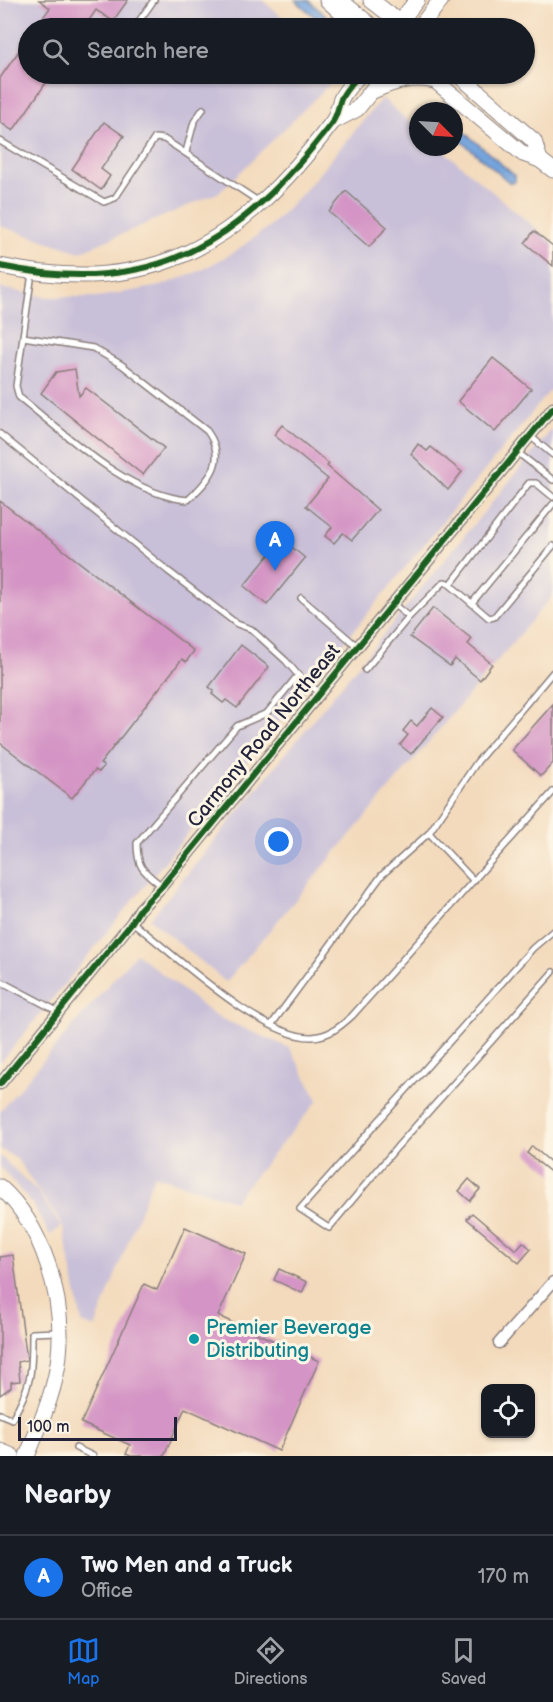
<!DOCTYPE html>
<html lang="en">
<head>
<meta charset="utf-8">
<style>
	body { margin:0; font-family:"Balsamiq Sans",sans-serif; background:#20242c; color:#f1f3f6 }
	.controls { position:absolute; right:18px; bottom:18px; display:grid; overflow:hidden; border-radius:12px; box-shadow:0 2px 4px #0004 }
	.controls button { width:54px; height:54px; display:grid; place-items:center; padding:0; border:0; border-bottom:2px solid #363941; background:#171b24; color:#f1f3f6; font:30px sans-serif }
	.compass { position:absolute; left:409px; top:102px; width:54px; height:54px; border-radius:50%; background:#171b24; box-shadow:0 2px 4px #0004; rotate:114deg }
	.scale { position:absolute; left:18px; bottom:15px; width:159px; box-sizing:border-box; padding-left:6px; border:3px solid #22223b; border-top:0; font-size:16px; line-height:21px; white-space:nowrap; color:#22223b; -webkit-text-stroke:4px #fcf5e5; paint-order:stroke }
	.you { position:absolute; left:279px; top:842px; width:21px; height:21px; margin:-15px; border:4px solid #fff; border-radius:50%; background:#1a73e8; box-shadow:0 0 0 9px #1a73e833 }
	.badge { display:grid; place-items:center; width:39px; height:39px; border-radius:50%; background:#1a73e8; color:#fff; font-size:20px; font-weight:700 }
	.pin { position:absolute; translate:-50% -50px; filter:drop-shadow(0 2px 3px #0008) }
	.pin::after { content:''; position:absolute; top:32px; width:21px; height:18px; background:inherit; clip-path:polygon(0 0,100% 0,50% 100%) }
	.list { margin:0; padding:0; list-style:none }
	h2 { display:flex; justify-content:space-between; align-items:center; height:78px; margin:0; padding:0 24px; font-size:26px }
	h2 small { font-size:20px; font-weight:400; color:#9ea1a6 }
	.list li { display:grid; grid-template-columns:39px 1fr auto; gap:18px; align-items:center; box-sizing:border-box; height:84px; padding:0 24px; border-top:2px solid #363941 }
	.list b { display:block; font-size:22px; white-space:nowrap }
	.list p { margin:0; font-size:20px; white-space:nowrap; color:#9ea1a6 }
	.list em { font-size:20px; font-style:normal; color:#9ea1a6 }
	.icon { flex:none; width:33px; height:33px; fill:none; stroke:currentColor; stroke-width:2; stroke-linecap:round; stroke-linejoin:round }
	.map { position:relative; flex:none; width:553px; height:1456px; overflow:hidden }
	.search { position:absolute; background:#171b24; box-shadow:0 2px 4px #0004; left:18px; right:18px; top:18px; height:66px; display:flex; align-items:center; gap:15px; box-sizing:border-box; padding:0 21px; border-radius:33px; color:#9ea1a6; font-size:22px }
	.sheet { height:162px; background:#171b24 }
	nav { display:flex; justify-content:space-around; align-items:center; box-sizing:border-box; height:84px; border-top:2px solid #363941; background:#171b24; font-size:16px; color:#9ea1a6 }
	nav a { display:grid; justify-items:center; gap:3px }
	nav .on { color:#1a73e8 }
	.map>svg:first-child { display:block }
	.industrial { fill:#c8bfd8 }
	.water { fill:#72a2dc; stroke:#4a628c; stroke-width:1.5 }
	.building { fill:#d494c5 }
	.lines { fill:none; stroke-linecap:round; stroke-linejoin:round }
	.lane-casing { stroke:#8a7e7c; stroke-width:8 }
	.street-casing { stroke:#8a7e7c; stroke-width:13 }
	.secondary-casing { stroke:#8a7e7c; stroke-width:17 }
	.lane { stroke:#fff; stroke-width:5 }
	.street { stroke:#fff; stroke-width:10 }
	.secondary { stroke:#fff; stroke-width:15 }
	.cycleway-casing { stroke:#fcf5e5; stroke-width:10 }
	.cycleway { stroke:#1b5e20; stroke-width:6 }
	.culture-dot { fill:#0f9aa8; stroke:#fcf5e5; stroke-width:2 }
	.labels { text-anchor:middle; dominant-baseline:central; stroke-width:6; stroke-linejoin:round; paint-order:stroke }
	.street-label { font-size:20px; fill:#22223b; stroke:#fcf5e5 }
	.culture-label { font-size:20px; fill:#0d838f; stroke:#fcf5e5; text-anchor:start }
</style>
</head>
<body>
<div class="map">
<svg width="553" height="1456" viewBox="0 0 553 1456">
	<rect width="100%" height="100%" fill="#fcf5e5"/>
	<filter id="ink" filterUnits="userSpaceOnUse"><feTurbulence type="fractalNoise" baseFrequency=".0167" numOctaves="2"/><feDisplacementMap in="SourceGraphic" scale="12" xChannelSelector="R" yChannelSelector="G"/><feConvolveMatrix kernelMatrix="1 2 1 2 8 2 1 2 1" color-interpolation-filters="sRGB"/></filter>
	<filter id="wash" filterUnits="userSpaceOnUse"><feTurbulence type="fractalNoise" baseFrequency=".008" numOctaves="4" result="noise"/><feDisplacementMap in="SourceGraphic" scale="24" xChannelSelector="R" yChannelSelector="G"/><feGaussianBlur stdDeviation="1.35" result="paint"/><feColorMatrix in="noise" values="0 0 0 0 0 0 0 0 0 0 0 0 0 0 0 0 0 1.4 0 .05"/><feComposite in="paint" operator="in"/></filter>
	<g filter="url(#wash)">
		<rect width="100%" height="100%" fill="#f3dabc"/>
		<g class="industrial">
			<path d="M0 0H262L295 28H28V74H340L220 192 80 252 0 226Z"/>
			<path d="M382 98 418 129V147H439L553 243V387L0 1063V288L47 297H98L160 286 200 271 236 251 271 225 302 194Z"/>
			<path d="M553 428V595L226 982 150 919Z"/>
			<path d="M136 953 215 1016 290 1048 318 1100 234 1201 154 1175 95 1328 82 1323 63 1226 16 1158 0 1149V1111Z"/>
			<path d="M0 1156 38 1192 61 1227 50 1235 33 1205 0 1167Z"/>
		</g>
		<g class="water">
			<path d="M295 0H308L339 28H328Z"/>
			<path d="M454 123 515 176V182L510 183 454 135Z"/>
		</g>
		<g id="blocks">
			<g class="building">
				<path d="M39 0H128L113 21 96 10 84 28H35L50 8Z"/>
				<path d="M28 38V74H52L13 131 0 122V78Z"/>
				<path d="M104 122 124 136 101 169 110 176 101 190 72 169Z"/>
				<path d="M346 191 387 227 369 247 329 212Z"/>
				<path d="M534 231 553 246V266L525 243Z"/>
				<path d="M493 358 531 389 495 432 458 401Z"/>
				<path d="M75 369 79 396 86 388 164 448 143 475 41 393 56 372Z"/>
				<path d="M282 425 329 464 327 466 378 510 352 540 343 533 334 543 325 536 332 527 306 506 328 479 274 435Z"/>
				<path d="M418 444 427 451 431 447 462 472 448 490 411 454Z"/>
				<path d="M0 501 194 651 186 662 182 659 100 764 104 766 99 772 95 770 72 798 0 743Z"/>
				<path d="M282 539 305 558 267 605 244 586Z"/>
				<path d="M433 608 472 639 468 644 492 664 480 680 455 659 450 666 410 637Z"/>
				<path d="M241 645 269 667 237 708 226 700 223 703 212 694 214 691 209 687Z"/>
				<path d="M553 704V763L541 776 512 750Z"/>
				<path d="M432 708 443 717 411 754 400 745 408 735 403 731 411 721 417 726Z"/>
				<path d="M532 1146 553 1164V1174L527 1153Z"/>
				<path d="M469 1179 480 1189 470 1201 459 1191Z"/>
				<path d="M472 1213 516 1250 523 1242 531 1249 519 1263 467 1219Z"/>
				<path d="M185 1227 246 1254 218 1316 319 1361 279 1451 185 1408 164 1456H131L126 1454 130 1445 81 1423 144 1284 157 1290Z"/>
				<path d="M13 1255 27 1360 18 1362 20 1381 11 1382V1387L0 1395V1257Z"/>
				<path d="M279 1269 307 1282 302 1293 274 1280Z"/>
			</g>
		</g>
	</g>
	<g filter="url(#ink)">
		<use href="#blocks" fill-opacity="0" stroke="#8a7e7c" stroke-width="1.5"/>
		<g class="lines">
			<defs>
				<g id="lane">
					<path d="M134 28 154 0"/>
					<path d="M0 141 104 202 115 198 155 138 164 139 258 201"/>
					<path d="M186 152 194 122 203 109"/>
					<path d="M23 337 93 348 122 365 207 431C228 460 210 479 188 500 127 495 66 434 19 397L16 386 32 273"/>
					<path d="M0 434 168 571 237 624 251 629 286 661 298 675 320 693"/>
					<path d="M530 436 553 455"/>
					<path d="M517 452 553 480"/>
					<path d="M451 584 529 483H536L553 497"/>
					<path d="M301 598 358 647"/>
					<path d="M472 603 553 504"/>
					<path d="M393 604 409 617 444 582 448 583 489 618 494 617 553 546"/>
					<path d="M365 670 409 617"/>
					<path d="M429 833 474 881"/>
					<path d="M162 886C143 871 137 868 137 843L237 726 267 713 298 675"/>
					<path d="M132 922C173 953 261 1038 312 1037 329 1036 340 1027 352 1016L553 792"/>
					<path d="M553 931 533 948 300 1209 329 1228 397 1147 553 972"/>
					<path d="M0 981 59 1012"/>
					<path d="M272 1024 382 875 429 833 477 762 553 672"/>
					<path d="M0 1414 12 1419C32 1384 32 1373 32 1333L57 1332"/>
					<path d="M76 1448 93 1456"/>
				</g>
				<g id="street">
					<path d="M0 1084 132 922 140 909 162 886 553 408"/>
					<path d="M499 1343 553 1282"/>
				</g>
				<g id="secondary">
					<path d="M327 0 358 28"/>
					<path d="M340 0 374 28"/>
					<path d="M371 0 407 28"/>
					<path d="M395 28 417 0"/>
					<path d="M419 28 441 0"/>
					<path d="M427 74 523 154 540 160 553 170"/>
					<path d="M458 74 534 141 540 160"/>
					<path d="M373 91C395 81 412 76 436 81"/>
					<path d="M334 121 357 109 385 74"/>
					<path d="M0 266C154 298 240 244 331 124 337 117 338 107 341 99 345 90 354 81 360 74"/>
					<path d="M0 1187C43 1225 65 1299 59 1355 56 1390 40 1424 27 1456"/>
					<path d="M0 1451 12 1456"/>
				</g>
			</defs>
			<use href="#lane" class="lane-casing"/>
			<use href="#street" class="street-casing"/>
			<use href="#secondary" class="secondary-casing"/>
			<use href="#lane" class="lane"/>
			<use href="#street" class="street"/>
			<use href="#secondary" class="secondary"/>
			<defs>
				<g id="cycleway">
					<path d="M0 266C154 298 240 244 331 124 337 117 338 107 341 99 345 90 354 81 360 74"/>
					<path d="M0 1084 132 922 140 909 162 886 553 408"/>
				</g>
			</defs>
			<use href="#cycleway" class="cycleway-casing"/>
			<use href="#cycleway" class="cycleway"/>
		</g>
	</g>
	<circle class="culture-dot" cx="194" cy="1339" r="6"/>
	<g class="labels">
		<g class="street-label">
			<text transform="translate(264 736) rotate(-51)">Carmony Road Northeast</text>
		</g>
		<g class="culture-label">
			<text x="206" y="1328">Premier Beverage<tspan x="206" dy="23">Distributing</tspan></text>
		</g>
	</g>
</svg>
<div class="controls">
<button><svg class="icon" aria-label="locate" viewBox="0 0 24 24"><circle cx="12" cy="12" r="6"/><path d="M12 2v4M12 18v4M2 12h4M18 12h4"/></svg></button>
</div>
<svg class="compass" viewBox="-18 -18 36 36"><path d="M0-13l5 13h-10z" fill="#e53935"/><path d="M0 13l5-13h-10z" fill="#9ea1a6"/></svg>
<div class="scale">100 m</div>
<div class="you"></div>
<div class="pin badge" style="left:275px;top:571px">A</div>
<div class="search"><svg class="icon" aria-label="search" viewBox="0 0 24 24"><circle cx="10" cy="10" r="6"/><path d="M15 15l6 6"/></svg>Search here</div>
</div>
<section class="sheet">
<h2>Nearby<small></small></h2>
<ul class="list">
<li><span class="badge">A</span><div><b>Two Men and a Truck</b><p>Office</p></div><em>170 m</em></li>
</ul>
</section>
<nav>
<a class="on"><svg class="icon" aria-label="map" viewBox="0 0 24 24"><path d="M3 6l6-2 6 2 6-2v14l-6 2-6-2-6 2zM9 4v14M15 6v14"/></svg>Map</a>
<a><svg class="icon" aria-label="directions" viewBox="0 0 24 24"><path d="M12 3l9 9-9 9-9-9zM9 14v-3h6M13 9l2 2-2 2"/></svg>Directions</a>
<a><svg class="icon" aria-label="saved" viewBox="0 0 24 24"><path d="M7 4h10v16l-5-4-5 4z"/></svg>Saved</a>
</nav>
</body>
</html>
